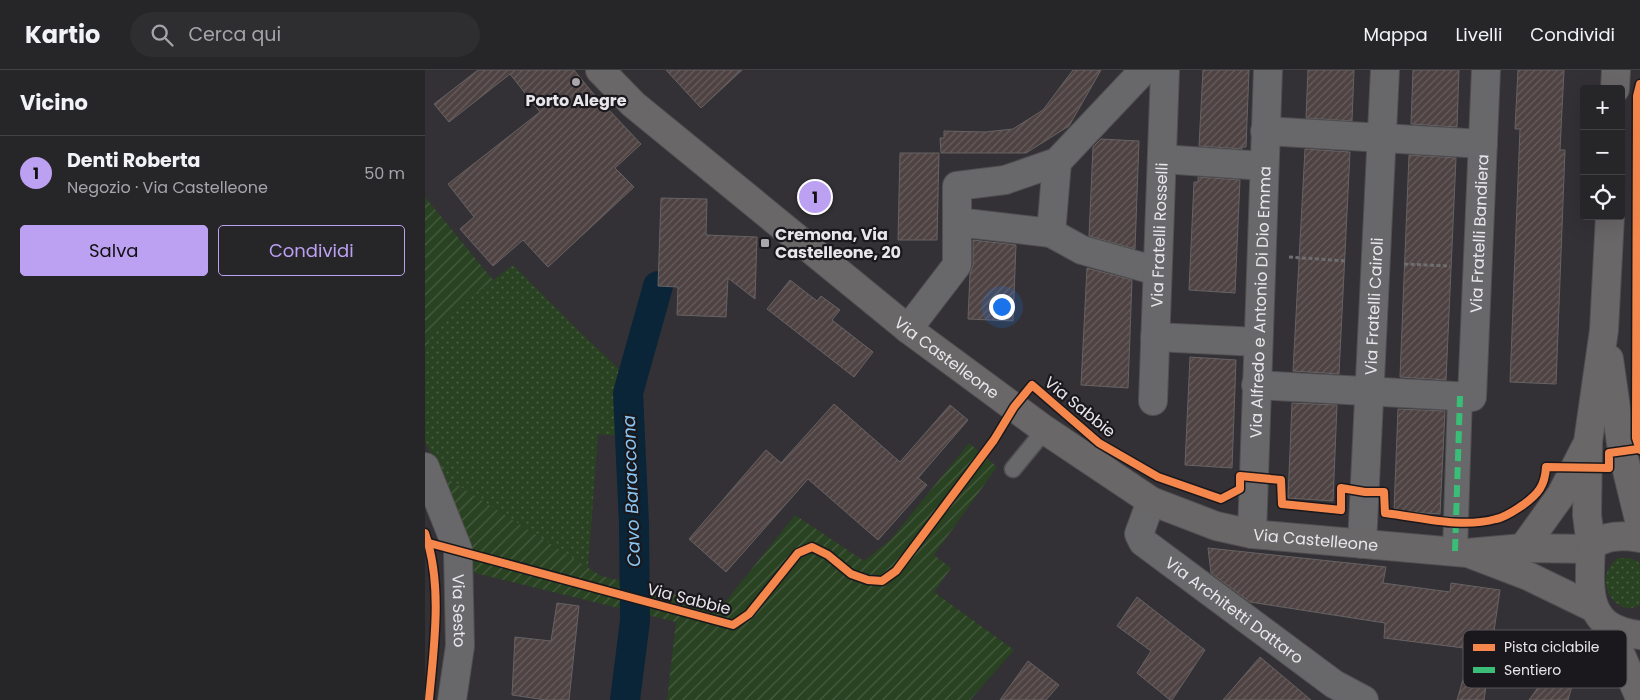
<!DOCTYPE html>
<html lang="it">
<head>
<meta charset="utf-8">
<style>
	body { margin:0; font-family:Poppins,sans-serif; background:#2e2d30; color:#f1f3f6 }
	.controls { position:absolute; right:15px; top:15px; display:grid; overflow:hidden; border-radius:5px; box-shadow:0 5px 20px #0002 }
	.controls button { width:45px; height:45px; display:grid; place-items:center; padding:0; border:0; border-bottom:1px solid #424245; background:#262528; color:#f1f3f6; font:25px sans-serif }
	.you { position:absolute; left:576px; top:236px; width:18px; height:18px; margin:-12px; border:4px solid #fff; border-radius:50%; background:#1a73e8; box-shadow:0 0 0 8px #1a73e833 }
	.badge { display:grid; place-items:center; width:32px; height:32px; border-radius:50%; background:#bca0f2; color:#111; font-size:16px; font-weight:700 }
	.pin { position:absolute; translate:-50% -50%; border:2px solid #fff; box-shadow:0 1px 5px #0006 }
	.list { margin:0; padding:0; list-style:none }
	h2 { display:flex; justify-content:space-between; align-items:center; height:65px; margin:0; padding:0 20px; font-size:21px }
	h2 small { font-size:16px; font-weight:400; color:#a4a5a8 }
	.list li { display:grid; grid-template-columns:32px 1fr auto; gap:15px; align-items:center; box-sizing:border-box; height:75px; padding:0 20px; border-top:1px solid #424245 }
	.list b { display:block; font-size:19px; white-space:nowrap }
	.list p { margin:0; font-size:16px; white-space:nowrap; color:#a4a5a8 }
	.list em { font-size:16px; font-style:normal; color:#a4a5a8 }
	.actions { display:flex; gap:10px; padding:15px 20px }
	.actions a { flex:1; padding:11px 0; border:1px solid #bca0f2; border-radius:5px; text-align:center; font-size:18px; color:#bca0f2 }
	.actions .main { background:#bca0f2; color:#111 }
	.icon { flex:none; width:28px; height:28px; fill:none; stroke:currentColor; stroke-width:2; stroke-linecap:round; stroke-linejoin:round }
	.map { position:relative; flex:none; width:1215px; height:630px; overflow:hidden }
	header { display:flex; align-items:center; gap:30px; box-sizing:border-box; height:70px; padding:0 25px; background:#262528; border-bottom:1px solid #424245 }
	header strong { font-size:24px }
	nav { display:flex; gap:28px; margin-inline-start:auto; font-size:18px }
	.search { width:350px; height:45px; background:#2e2d30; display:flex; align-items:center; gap:12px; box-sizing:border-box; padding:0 18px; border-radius:28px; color:#a4a5a8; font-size:19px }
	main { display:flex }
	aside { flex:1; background:#262528 }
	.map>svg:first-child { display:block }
	.grass { fill:url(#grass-dots) }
	.garden { fill:url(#garden-furrows) }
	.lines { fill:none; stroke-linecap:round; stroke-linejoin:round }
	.canal { stroke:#0b2538; stroke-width:30 }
	.building { fill:url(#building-hatch); stroke:#666264 }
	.service-casing { stroke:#514f52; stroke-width:19 }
	.pedestrian-casing { stroke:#514f52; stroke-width:26 }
	.minor-casing { stroke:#514f52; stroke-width:30 }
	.tertiary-casing { stroke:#514f52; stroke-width:30 }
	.secondary-casing { stroke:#514f52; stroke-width:30 }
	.path { stroke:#6e6d70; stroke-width:3; stroke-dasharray:4 2.5; stroke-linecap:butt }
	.service { stroke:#686769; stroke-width:16 }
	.pedestrian { stroke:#686769; stroke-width:24 }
	.minor { stroke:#686769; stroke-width:28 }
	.tertiary { stroke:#686769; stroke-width:28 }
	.secondary { stroke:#696767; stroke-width:28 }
	.quiet { stroke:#3abd76; stroke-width:6; stroke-dasharray:12 6; stroke-linecap:butt }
	.cycleway-casing { stroke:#1a181c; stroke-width:11 }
	.cycleway { stroke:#f5874c; stroke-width:8 }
	.poi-dot { fill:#a9a7ab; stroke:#1a181c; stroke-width:2 }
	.labels { text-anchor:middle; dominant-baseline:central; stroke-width:4.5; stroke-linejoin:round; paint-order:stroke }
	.poi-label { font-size:16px; font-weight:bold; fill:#e9e6eb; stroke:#1a181c }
	.street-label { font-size:16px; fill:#e9e6eb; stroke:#1a181c }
	.water-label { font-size:18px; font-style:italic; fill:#89c6f4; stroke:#1a181c }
	.key { fill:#1a181c; stroke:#58565a; stroke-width:1 }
	.key-label { font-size:14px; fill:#e9e6eb }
</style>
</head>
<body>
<header>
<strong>Kartio</strong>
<div class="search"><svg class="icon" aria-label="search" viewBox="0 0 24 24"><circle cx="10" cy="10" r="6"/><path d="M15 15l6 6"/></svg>Cerca qui</div>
<nav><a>Mappa</a><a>Livelli</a><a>Condividi</a></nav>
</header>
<main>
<aside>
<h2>Vicino<small></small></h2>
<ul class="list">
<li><span class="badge">1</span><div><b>Denti Roberta</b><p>Negozio · Via Castelleone</p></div><em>50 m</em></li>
</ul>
<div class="actions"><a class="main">Salva</a><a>Condividi</a></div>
</aside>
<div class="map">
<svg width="1215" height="630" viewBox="0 0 1215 630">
	<defs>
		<pattern id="grass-dots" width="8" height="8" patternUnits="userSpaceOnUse" patternTransform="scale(1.25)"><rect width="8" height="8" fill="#294221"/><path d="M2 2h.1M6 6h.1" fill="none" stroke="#485d41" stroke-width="1.8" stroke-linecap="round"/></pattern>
		<pattern id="garden-furrows" width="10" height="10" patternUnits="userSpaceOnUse" patternTransform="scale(1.25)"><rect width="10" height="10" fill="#294221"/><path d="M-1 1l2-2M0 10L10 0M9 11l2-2" fill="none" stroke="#485d41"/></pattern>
		<pattern id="building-hatch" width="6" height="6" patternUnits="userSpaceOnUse" patternTransform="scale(1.25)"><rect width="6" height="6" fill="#4e4342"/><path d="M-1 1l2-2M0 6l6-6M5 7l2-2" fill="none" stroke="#685e5d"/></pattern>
	</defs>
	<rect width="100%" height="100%" fill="#333135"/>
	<g class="grass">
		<path d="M88 195 154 261 194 299 189 327 194 366 173 364 163 498 17 405 0 371V277L16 250Z"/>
		<path d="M1193 488H1206L1215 493V535C1194 547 1174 520 1183 500 1185 495 1189 491 1193 488Z"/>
	</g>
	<g class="garden">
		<path d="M0 127 68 210 17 250 0 277Z"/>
		<path d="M544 373 572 397 509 485 526 498 509 522 589 580 545 630H242L251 552 50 503 17 405 176 506 297 536 370 445 439 491 466 469Z"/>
	</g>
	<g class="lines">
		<path class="canal" d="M200 630 210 551 209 454 203 323 233 216"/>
	</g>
	<g class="building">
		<path d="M53 0H149L166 21 216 74 190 98 209 117 123 197 98 170 68 196 35 159 49 147 23 114 115 42 85 4 24 52 9 34Z"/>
		<path d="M241 0H317L276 38Z"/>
		<path d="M648 0H676L644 56 601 83H516L515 68H519V61L560 62 588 59 618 40Z"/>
		<path d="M778 0H824L821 77H817V79L774 76Z"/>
		<path d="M883 0H929L927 51 881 48Z"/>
		<path d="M988 0H1034L1032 57 986 54Z"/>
		<path d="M1093 0H1139L1135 80H1140L1131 314 1085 312 1095 59H1090Z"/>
		<path d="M676 69 714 71 710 179 664 166 668 77Z"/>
		<path d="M880 79 925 82 914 304 868 301Z"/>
		<path d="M475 83H514L512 170H473Z"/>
		<path d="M984 85 1031 88 1021 310 975 307Z"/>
		<path d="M773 107 815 110 810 223 764 220 769 112H773Z"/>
		<path d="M236 128 282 129 281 165 332 167 330 229 303 208 301 247 252 245 253 217 233 216Z"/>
		<path d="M548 170 591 175 588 251 543 249 545 204 548 195Z"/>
		<path d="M662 198 707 210 703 318 656 315Z"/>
		<path d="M365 210 392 231 396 226 415 240 407 250 448 282 429 307 342 239Z"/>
		<path d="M765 287 811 290 807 398 760 395Z"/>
		<path d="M867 333 912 335 908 431 863 428Z"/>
		<path d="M409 334 475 392 525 335 543 350 493 408 502 415 453 470 383 409 301 502 264 469 341 380 356 393Z"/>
		<path d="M973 339 1020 341 1015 444 969 441Z"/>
		<path d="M783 478 961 497 958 513 1025 522 1026 513 1075 520 1059 630H1032L1047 579 959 568 960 553 825 532 786 503Z"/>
		<path d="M712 527 780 580 747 630H745L712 603 726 581 692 556Z"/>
		<path d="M132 533 154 536 144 630H121L87 625 90 567 126 571Z"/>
		<path d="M835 587 886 630H798Z"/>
		<path d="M603 591 634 615 621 630H575Z"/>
		<path d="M1129 595 1149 609 1143 630H1104Z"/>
	</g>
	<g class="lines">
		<defs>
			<path id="service" d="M588 399 620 360"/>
			<path id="pedestrian" d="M1030 481 1035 326"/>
			<g id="minor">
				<path d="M719 0 632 92 580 110 532 116V152L626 163 657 180 732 201"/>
				<path d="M840 61 1058 74"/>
				<path d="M737 89 839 96"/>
				<path d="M626 163 632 92"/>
				<path d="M483 259 532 195V152"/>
				<path d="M730 267 833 272"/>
				<path id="s1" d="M831 315 1047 327 1061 0"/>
				<path id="s2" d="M728 331 740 0"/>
				<path id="s3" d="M726 431 714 464 718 472 909 614 939 630"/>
				<path id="s4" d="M827 464 843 0"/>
				<path id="s5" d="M937 474 960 0"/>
			</g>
			<g id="tertiary">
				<path id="s6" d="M0 397 33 480 35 576 27 630"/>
			</g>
			<g id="secondary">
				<path id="s7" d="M175 0 208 34 483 259 620 360 726 431 791 456 827 464 1042 483 1098 478 1166 479"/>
				<path d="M1190 19 1191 0"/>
				<path d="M1184 289 1197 380 1215 454"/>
				<path d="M1215 468C1197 465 1181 465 1166 476 1164 521 1159 559 1215 565"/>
				<path d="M1166 476 1162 445 1163 372 1179 260 1185 146"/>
				<path d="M1098 478 1136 425 1160 378"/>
				<path d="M1048 485 1103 506 1169 538"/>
				<path d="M1181 554 1192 576 1215 628"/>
			</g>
		</defs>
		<use href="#service" class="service-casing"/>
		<use href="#pedestrian" class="pedestrian-casing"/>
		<use href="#minor" class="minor-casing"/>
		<use href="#tertiary" class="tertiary-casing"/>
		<use href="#secondary" class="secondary-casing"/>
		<g class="path">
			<path d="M864 187 922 191"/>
			<path d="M979 194 1025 196"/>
		</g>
		<use href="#service" class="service"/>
		<use href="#pedestrian" class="pedestrian"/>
		<use href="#minor" class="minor"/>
		<use href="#tertiary" class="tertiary"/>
		<use href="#secondary" class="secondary"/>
		<path class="quiet" d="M1030 481 1035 326"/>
		<defs>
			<g id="cycleway">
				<path d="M1215 14 1212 26 1211 353V368L1215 380"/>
				<path d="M0 463C18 515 9 576 4 630"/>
				<path d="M4 473 308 555 324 544 373 483 387 477 403 485 426 504 443 510 457 511 471 501 569 370 589 337 607 315 674 373 733 407 796 429 815 419V406L856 410 857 434 916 440V418L940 422H959L960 443C995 447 1035 459 1071 449 1081 447 1090 440 1098 435 1113 424 1120 416 1121 397L1184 398V383L1213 379"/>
			</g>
		</defs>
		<use href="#cycleway" class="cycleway-casing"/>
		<use href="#cycleway" class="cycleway"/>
	</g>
	<g class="poi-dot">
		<circle cx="151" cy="12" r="5"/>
		<rect x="335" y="168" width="10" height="10" rx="2.5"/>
	</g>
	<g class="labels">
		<g class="poi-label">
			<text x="151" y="30">Porto Alegre</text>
			<text x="350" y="164" text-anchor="start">Cremona, Via<tspan x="350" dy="18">Castelleone, 20</tspan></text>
		</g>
		<g class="street-label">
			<text stroke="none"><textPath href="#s1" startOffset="380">Via Fratelli Bandiera</textPath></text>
			<text stroke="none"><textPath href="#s2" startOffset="166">Via Fratelli Rosselli</textPath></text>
			<text stroke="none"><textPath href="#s4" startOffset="232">Via Alfredo e Antonio Di Dio Emma</textPath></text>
			<text stroke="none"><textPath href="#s5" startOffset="238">Via Fratelli Cairoli</textPath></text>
			<text stroke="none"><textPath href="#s7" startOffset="451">Via Castelleone</textPath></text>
			<text transform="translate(655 337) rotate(39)">Via Sabbie</text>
			<text stroke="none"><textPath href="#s7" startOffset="871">Via Castelleone</textPath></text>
			<text transform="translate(264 529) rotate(14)">Via Sabbie</text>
			<text stroke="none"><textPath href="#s3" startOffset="158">Via Architetti Dattaro</textPath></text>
			<text stroke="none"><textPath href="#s6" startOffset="150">Via Sesto</textPath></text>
		</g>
		<g class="water-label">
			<text transform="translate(206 421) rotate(-92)">Cavo Baraccona</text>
		</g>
	</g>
	<rect x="1038" y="560" width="164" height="58" rx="8" class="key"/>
	<rect x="1048" y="574" width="22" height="7" fill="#f5874c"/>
	<rect x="1048" y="597" width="22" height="6" fill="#3abd76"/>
	<g class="key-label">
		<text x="1079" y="582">Pista ciclabile</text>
		<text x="1079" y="605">Sentiero</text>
	</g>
</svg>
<div class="controls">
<button>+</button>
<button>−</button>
<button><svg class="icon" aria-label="locate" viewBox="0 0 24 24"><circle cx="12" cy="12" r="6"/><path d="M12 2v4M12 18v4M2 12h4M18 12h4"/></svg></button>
</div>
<div class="you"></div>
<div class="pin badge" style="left:390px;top:127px">1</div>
</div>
</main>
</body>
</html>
